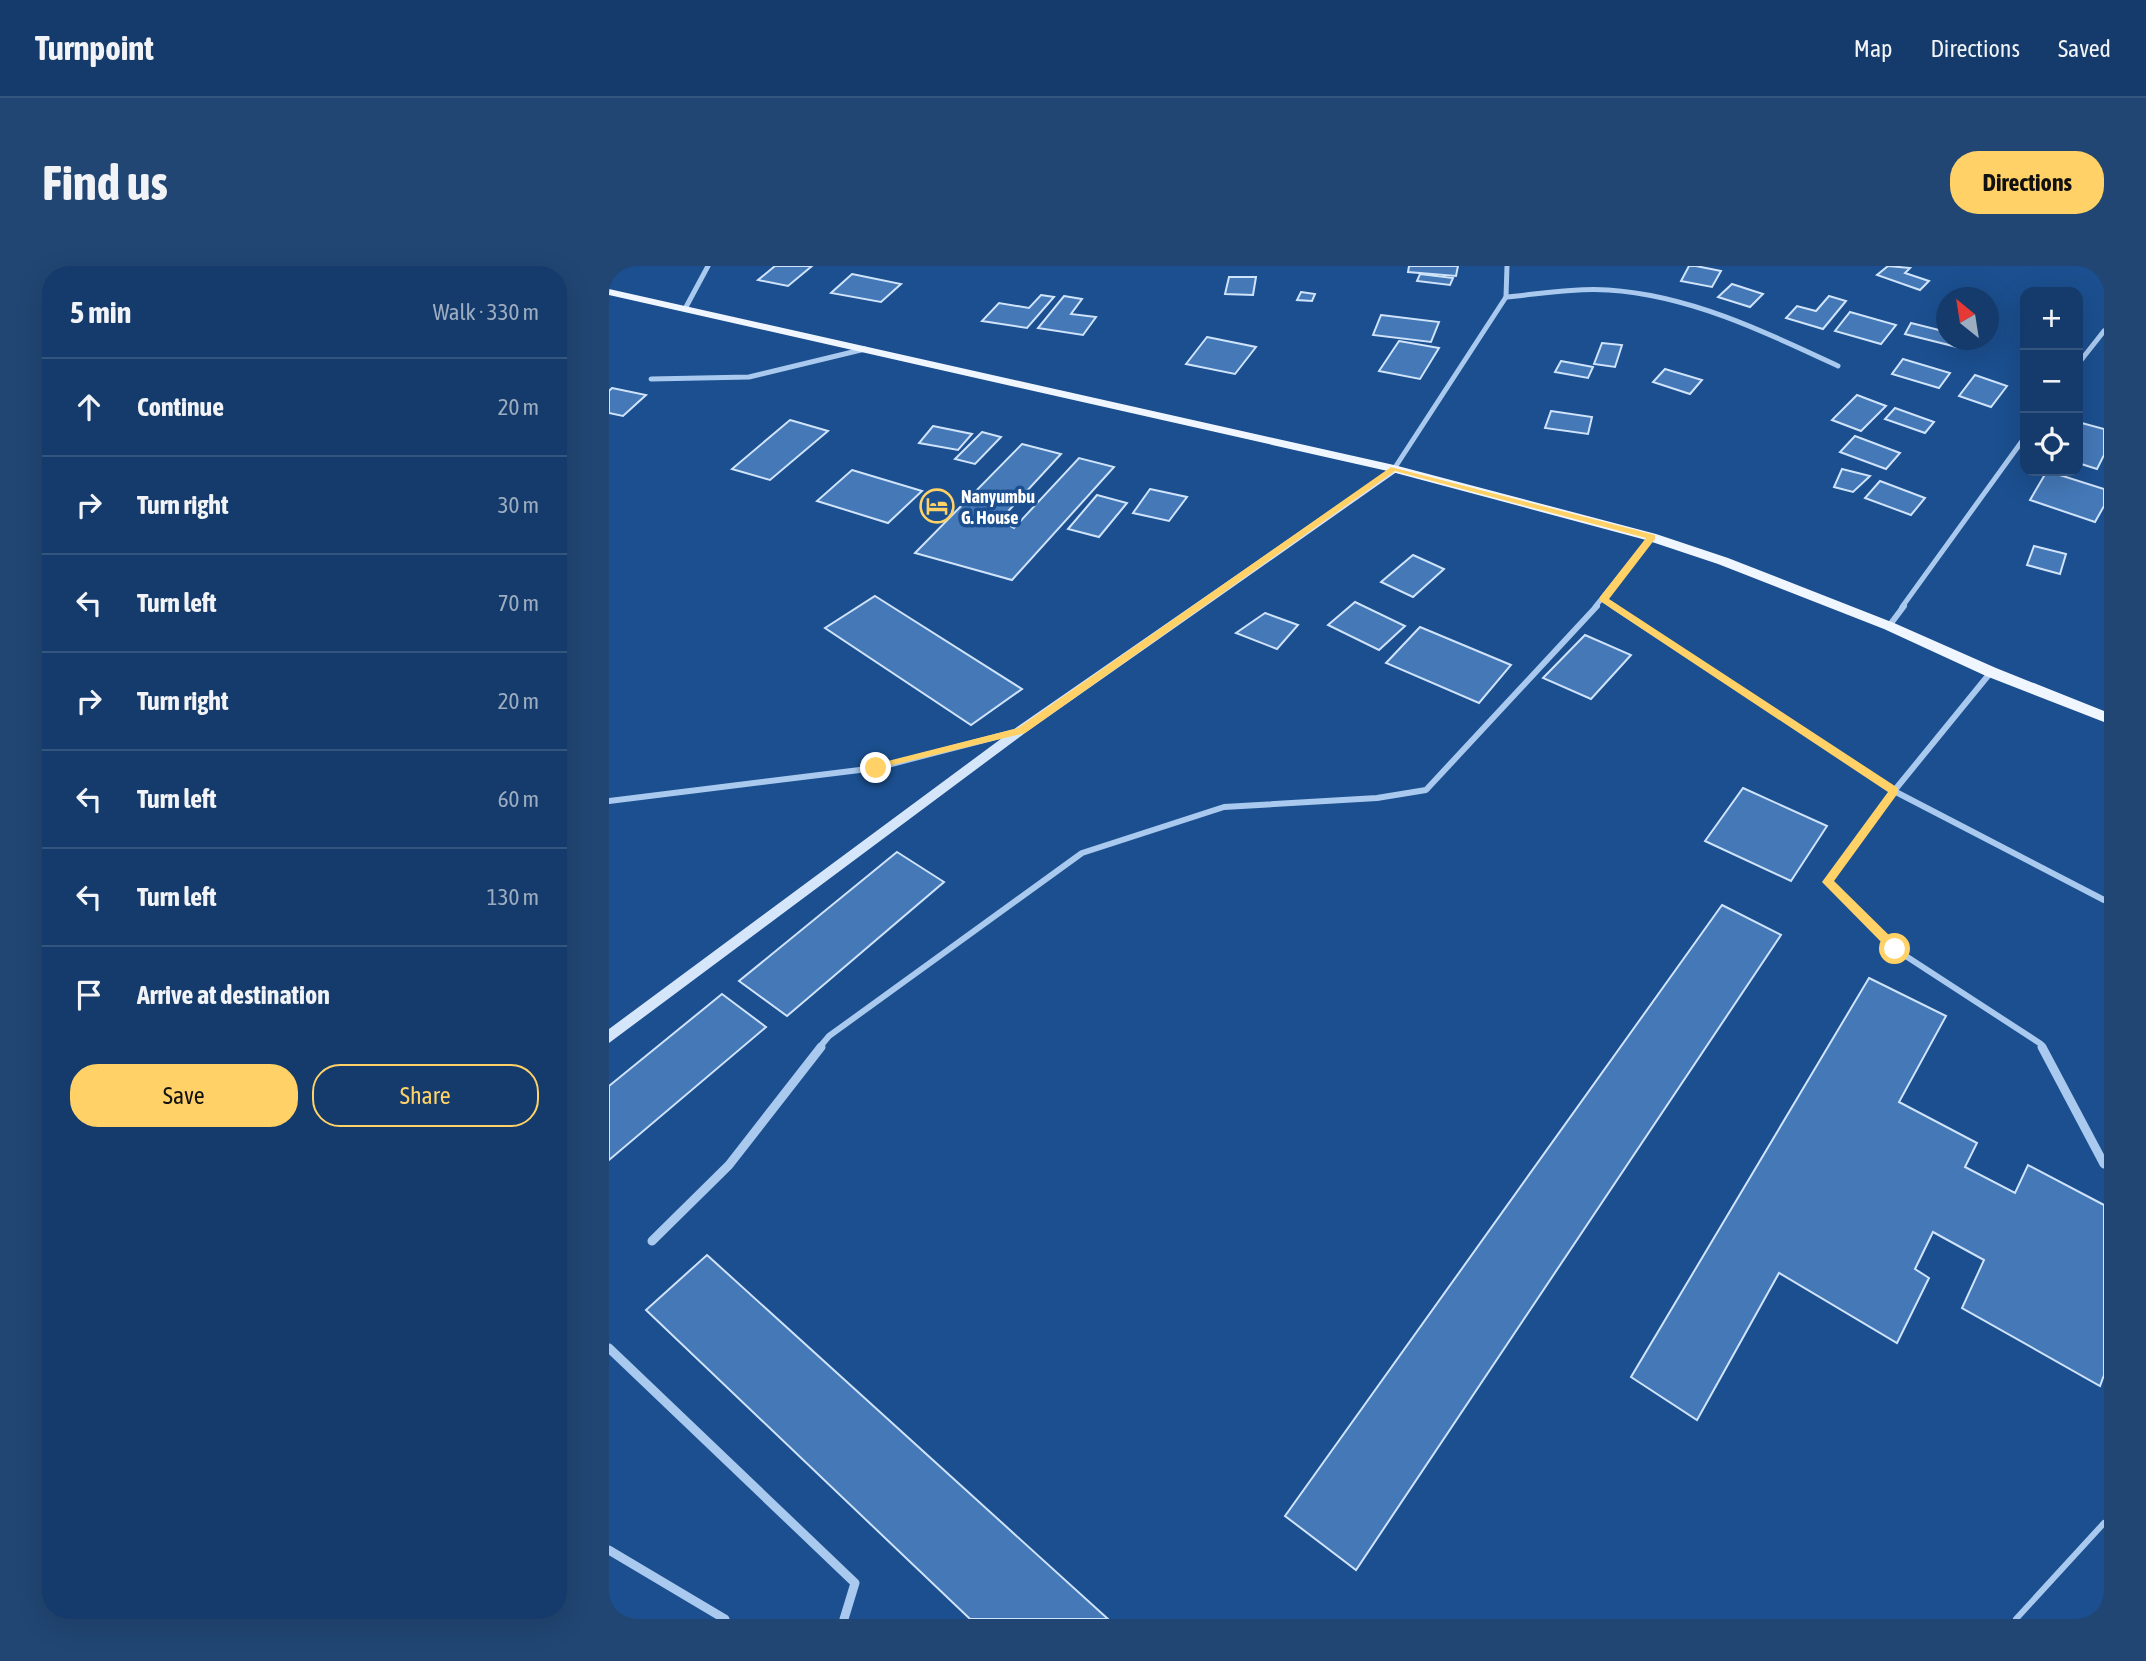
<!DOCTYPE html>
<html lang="en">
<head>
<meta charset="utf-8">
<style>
	body { margin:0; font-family:"Asap Condensed",sans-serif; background:#214673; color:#f1f3f6 }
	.controls { position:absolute; right:21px; top:21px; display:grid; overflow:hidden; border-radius:14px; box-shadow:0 7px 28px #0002 }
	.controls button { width:63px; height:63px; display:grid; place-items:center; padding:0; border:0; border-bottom:2px solid #33557e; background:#143b6b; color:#f1f3f6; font:35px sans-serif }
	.compass { position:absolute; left:1327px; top:21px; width:63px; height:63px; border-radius:50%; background:#143b6b; box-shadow:0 7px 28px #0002; rotate:330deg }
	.stop { position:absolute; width:21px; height:21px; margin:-16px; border:5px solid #ffd166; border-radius:50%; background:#fff }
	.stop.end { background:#ffd166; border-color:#fff; box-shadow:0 2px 7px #0008 }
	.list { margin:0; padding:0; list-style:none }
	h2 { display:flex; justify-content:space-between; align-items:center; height:91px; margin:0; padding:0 28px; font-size:30px }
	h2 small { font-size:23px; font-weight:400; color:#9dadc1 }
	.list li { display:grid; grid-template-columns:46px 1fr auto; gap:21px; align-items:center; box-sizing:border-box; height:98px; padding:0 28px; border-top:2px solid #33557e }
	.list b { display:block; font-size:26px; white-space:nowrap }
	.list em { font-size:23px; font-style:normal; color:#9dadc1 }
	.actions { display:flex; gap:14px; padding:21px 28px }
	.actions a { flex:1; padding:16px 0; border:2px solid #ffd166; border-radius:28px; text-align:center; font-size:24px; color:#ffd166 }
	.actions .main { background:#ffd166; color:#111 }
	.icon { flex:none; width:38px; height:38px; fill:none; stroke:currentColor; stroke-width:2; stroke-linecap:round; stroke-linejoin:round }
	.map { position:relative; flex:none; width:1495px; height:1353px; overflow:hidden; border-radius:28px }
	header { display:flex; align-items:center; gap:42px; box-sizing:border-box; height:98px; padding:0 35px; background:#143b6b; border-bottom:2px solid #33557e }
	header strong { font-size:33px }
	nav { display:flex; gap:38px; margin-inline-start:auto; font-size:24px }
	.intro { display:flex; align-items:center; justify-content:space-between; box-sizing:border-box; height:168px; padding:0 42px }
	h1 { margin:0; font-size:49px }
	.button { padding:18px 32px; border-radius:28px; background:#ffd166; color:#111; font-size:24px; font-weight:700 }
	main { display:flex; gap:42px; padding:0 42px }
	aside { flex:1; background:#143b6b; border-radius:28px; box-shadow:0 7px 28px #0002 }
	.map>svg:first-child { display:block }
	.building { fill:#4478b7; stroke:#cfe3fa; stroke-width:2 }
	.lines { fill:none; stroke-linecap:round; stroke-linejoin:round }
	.lane { stroke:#a9c9ee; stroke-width:6 }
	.street-far2 { stroke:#a9c9ee; stroke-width:5 }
	.street-far1 { stroke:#a9c9ee; stroke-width:6 }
	.street { stroke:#a9c9ee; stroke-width:9 }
	.secondary { fill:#d6e6fa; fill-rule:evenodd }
	.primary { fill:#f0f6ff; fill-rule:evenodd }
	.route { fill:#ffd166 }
	.labels { text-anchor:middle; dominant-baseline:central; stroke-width:7; stroke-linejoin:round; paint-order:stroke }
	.far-poi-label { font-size:18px; font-weight:bold; fill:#fff; stroke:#1b4f8f; text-anchor:start }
</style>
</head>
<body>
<header>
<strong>Turnpoint</strong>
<nav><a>Map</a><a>Directions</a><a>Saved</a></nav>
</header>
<div class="intro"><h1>Find us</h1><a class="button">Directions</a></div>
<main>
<aside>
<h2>5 min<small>Walk · 330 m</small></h2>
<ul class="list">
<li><svg class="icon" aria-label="ahead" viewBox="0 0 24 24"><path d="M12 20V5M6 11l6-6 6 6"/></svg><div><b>Continue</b></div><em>20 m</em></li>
<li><svg class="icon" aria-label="right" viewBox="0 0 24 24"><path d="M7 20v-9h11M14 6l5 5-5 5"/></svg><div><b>Turn right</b></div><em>30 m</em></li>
<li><svg class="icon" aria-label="left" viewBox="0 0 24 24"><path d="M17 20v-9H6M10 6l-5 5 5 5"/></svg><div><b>Turn left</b></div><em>70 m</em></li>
<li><svg class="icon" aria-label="right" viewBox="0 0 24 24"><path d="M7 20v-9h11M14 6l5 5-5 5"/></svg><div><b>Turn right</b></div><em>20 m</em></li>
<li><svg class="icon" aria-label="left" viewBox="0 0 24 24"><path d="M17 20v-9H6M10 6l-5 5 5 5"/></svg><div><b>Turn left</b></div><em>60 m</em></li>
<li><svg class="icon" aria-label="left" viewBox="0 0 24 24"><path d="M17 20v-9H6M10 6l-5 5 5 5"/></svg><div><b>Turn left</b></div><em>130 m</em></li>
<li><svg class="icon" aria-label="arrive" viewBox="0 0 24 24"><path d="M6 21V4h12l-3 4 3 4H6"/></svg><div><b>Arrive at destination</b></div></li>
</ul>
<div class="actions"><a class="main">Save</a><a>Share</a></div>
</aside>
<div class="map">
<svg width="1495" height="1353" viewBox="0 0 1495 1353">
	<rect width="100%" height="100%" fill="#1b4f8f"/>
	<g class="building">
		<path d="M166 0H203L179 20 149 14Z"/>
		<path d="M800 0H849L847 10 799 6Z"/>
		<path d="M1080 0H1087L1112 5 1103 21 1072 15Z"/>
		<path d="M1279 0 1301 2 1296 7 1320 15 1311 24 1268 9Z"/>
		<path d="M243 8 292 18 272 36 222 27Z"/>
		<path d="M811 8 844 12 841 19 808 15Z"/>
		<path d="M620 11H647L644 29 616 28Z"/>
		<path d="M1123 18 1154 28 1141 41 1109 31Z"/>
		<path d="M692 26 706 28 703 35 688 34Z"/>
		<path d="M432 29 445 31 418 62 373 55 390 37 420 42Z"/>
		<path d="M455 30 473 33 462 48 487 51 474 69 429 62Z"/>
		<path d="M1220 30 1237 35 1214 63 1177 52 1188 40 1207 45Z"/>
		<path d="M1241 46 1287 59 1272 78 1226 65Z"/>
		<path d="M772 49 830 56 822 76 764 69Z"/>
		<path d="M1302 57 1338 66V74H1352L1348 81 1296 68Z"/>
		<path d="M598 71 647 81 626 108 577 98Z"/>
		<path d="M790 75 830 82 811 113 770 105Z"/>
		<path d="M993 77 1013 79 1006 101 985 98Z"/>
		<path d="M1294 93 1341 107 1330 122 1283 108Z"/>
		<path d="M952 95 984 101 979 112 946 106Z"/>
		<path d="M1056 103 1093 114 1081 128 1044 116Z"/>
		<path d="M1366 109 1398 120 1382 141 1350 130Z"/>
		<path d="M3 122 37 129 14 150 0 147V125Z"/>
		<path d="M1248 129 1277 140 1252 165 1223 154Z"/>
		<path d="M1286 142 1325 156 1316 167 1276 153Z"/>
		<path d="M942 145 983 151 979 168 936 162Z"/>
		<path d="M181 154 219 165 161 214 123 203Z"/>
		<path d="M1469 156 1495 163V189L1488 203 1469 197Z"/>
		<path d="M324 160 363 168 349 184 310 177Z"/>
		<path d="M373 166 392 171 366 198 346 193Z"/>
		<path d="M1246 170 1291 187 1277 203 1231 186Z"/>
		<path d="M413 178 452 188 391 254 405 262 470 192 505 201 403 314 306 287Z"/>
		<path d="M1233 203 1261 210 1244 226 1225 221Z"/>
		<path d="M243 204 313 225 279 257 208 235Z"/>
		<path d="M1438 205 1495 223V240L1486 256 1421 234Z"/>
		<path d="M1271 215 1316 232 1302 249 1256 232Z"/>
		<path d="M541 223 578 231 560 255 524 247Z"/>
		<path d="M488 229 518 237 490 271 459 263Z"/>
		<path d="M1425 280 1457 288 1451 308 1418 299Z"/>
		<path d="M804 289 835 303 804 331 772 316Z"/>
		<path d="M266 330 413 423 362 459 216 362Z"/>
		<path d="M746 336 796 360 770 384 719 359Z"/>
		<path d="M656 347 689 359 668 383 627 367Z"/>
		<path d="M811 361 902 399 870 437 777 397Z"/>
		<path d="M976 369 1022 389 982 433 934 412Z"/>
		<path d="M1134 522 1218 560 1182 615 1096 575Z"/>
		<path d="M288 586 335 616 178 750 130 715Z"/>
		<path d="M1113 639 1172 669 747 1304 676 1250Z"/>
		<path d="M1260 712 1337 750 1290 836 1368 877 1356 901 1406 927 1419 899 1495 939V1109L1491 1120 1353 1042 1375 994 1324 966 1306 1003 1320 1012 1288 1077 1170 1007 1088 1154 1022 1111Z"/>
		<path d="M113 728 157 761 0 894V820Z"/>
		<path d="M98 989 499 1353H361L37 1044Z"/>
	</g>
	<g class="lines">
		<path class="lane" d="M1407 1353 1495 1257"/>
		<g class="street-far2">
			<path d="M897 31C931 28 965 22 999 24 1080 29 1157 66 1229 100"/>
			<path d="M77 41 99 0"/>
			<path d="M1469 98 1495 65"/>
			<path d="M42 113 140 111 256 83"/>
			<path d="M785 203 897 31 898 0"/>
			<path d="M994 333 1007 341"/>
			<path d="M986 341 1042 271"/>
			<path d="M1293 341 1416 171"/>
		</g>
		<g class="street-far1">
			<path d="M1004 340 1285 525 1495 634"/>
			<path d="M1280 360 1295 340"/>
			<path d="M1382 406 1285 525 1219 616 1286 683 1432 778 1434 782"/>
			<path d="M0 535 267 502 406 466"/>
			<path d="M210 782 220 770 473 587 615 541 768 532 817 524 988 340"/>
		</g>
		<g class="street">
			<path d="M1433 781 1495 898"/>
			<path d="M43 975 120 899 212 781"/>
			<path d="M0 1082 246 1317 235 1353"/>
			<path d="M0 1284 116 1353"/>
		</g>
		<path class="secondary" d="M785 200 789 201V205L416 467 0 777V763L408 461Z"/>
		<path class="primary" d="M0 23 785 199 1047 268 1119 292 1285 357 1387 402 1495 445V456L1377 410 1275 363 1109 298 1037 274 783 206 0 29Z"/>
	</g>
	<path class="route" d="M782 201 1046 269V273L1000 333 1289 522V527L1225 615 1290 679V686H1282L1213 616 1279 526 991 335V331L1037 272 786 205 416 467 263 504V499L267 498 409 462Z"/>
	<defs>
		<symbol id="hotel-ring" viewBox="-11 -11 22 22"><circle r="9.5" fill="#1b4f8f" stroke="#ffd166" stroke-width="1.5"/><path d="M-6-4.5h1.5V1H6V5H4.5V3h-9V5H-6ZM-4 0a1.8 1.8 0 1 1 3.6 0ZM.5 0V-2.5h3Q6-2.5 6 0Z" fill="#ffd166"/></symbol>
	</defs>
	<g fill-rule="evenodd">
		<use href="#hotel-ring" x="309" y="221" width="38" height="38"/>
	</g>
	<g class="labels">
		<g class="far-poi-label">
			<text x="352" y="230">Nanyumbu<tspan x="352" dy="21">G. House</tspan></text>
		</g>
	</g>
</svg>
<div class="controls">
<button>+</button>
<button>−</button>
<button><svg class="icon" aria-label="locate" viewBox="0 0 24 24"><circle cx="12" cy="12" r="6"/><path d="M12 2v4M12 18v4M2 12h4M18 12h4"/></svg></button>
</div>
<svg class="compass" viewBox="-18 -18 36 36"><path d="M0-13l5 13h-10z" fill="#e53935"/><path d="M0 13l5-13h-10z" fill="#9dadc1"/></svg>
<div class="stop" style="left:1286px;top:683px"></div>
<div class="stop end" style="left:267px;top:502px"></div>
</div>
</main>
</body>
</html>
